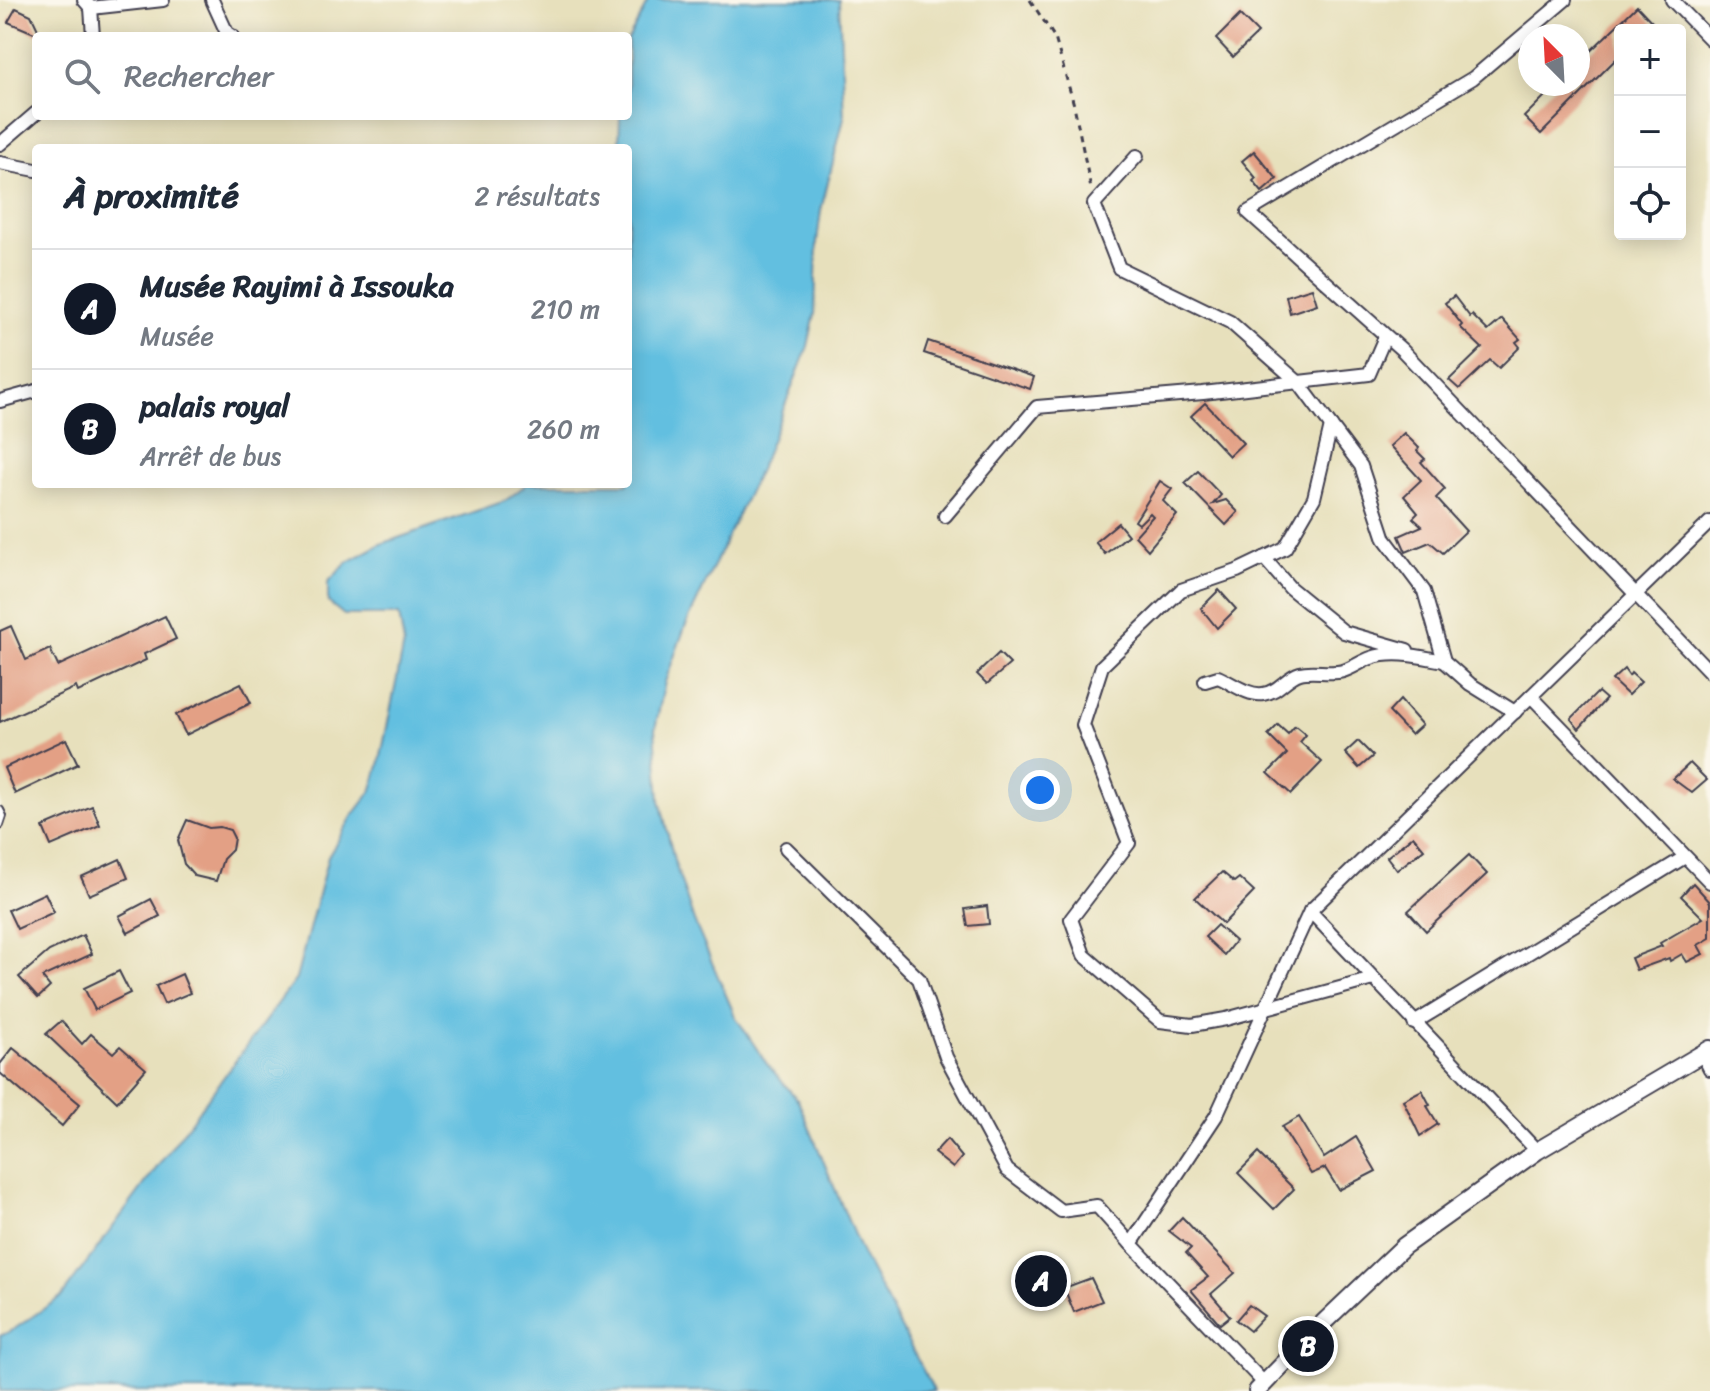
<!DOCTYPE html>
<html lang="fr">
<head>
<meta charset="utf-8">
<style>
	body { margin:0; font-family:Sriracha,sans-serif; background:#f6f6f7; color:#1f2937 }
	.controls { position:absolute; right:24px; top:24px; display:grid; overflow:hidden; border-radius:8px; box-shadow:0 4px 20px #0003 }
	.controls button { width:72px; height:72px; display:grid; place-items:center; padding:0; border:0; border-bottom:2px solid #e0e1e3; background:#fff; color:#1f2937; font:40px sans-serif }
	.compass { position:absolute; left:1518px; top:24px; width:72px; height:72px; border-radius:50%; background:#fff; box-shadow:0 4px 20px #0003; rotate:336deg }
	.you { position:absolute; left:1040px; top:790px; width:28px; height:28px; margin:-20px; border:6px solid #fff; border-radius:50%; background:#1a73e8; box-shadow:0 0 0 12px #1a73e833 }
	.badge { display:grid; place-items:center; width:52px; height:52px; border-radius:50%; background:#111827; color:#fff; font-size:26px; font-weight:700 }
	.pin { position:absolute; translate:-50% -50%; border:4px solid #fff; box-shadow:0 2px 8px #0006 }
	.list { margin:0; padding:0; list-style:none }
	h2 { display:flex; justify-content:space-between; align-items:center; height:104px; margin:0; padding:0 32px; font-size:34px }
	h2 small { font-size:26px; font-weight:400; color:#747a83 }
	.list li { display:grid; grid-template-columns:52px 1fr auto; gap:24px; align-items:center; box-sizing:border-box; height:120px; padding:0 32px; border-top:2px solid #e0e1e3 }
	.list b { display:block; font-size:30px; white-space:nowrap }
	.list p { margin:0; font-size:26px; white-space:nowrap; color:#747a83 }
	.list em { font-size:26px; font-style:normal; color:#747a83 }
	.icon { flex:none; width:44px; height:44px; fill:none; stroke:currentColor; stroke-width:2; stroke-linecap:round; stroke-linejoin:round }
	.map { position:relative; flex:none; width:1710px; height:1391px; overflow:hidden }
	.search { position:absolute; background:#fff; box-shadow:0 4px 20px #0003; left:32px; top:32px; width:600px; height:88px; display:flex; align-items:center; gap:20px; box-sizing:border-box; padding:0 28px; border-radius:8px; color:#747a83; font-size:30px }
	.panel { position:absolute; background:#fff; box-shadow:0 4px 20px #0003; left:32px; top:144px; width:600px; height:344px; border-radius:8px }
	.map>svg:first-child { display:block }
	.water { fill:#62bfe0; stroke:#42708e; stroke-width:2 }
	.building { fill:#e3a085 }
	.lines { fill:none; stroke-linecap:round; stroke-linejoin:round }
	.service-casing { stroke:#403e4e; stroke-width:10 }
	.minor-casing { stroke:#403e4e; stroke-width:16 }
	.tertiary-casing { stroke:#403e4e; stroke-width:20 }
	.path { stroke:#403e4e; stroke-width:3; stroke-dasharray:6 6; stroke-linecap:butt }
	.service { stroke:#fff; stroke-width:6 }
	.minor { stroke:#fff; stroke-width:12 }
	.tertiary { stroke:#fff; stroke-width:16 }
</style>
</head>
<body>
<div class="map">
<svg width="1710" height="1391" viewBox="0 0 1710 1391">
	<rect width="100%" height="100%" fill="#fbf7ec"/>
	<filter id="ink" filterUnits="userSpaceOnUse"><feTurbulence type="fractalNoise" baseFrequency=".0125" numOctaves="2"/><feDisplacementMap in="SourceGraphic" scale="16" xChannelSelector="R" yChannelSelector="G"/><feConvolveMatrix kernelMatrix="1 2 1 2 8 2 1 2 1" color-interpolation-filters="sRGB"/></filter>
	<filter id="wash" filterUnits="userSpaceOnUse"><feTurbulence type="fractalNoise" baseFrequency=".006" numOctaves="4" result="noise"/><feDisplacementMap in="SourceGraphic" scale="32" xChannelSelector="R" yChannelSelector="G"/><feGaussianBlur stdDeviation="1.8" result="paint"/><feColorMatrix in="noise" values="0 0 0 0 0 0 0 0 0 0 0 0 0 0 0 0 0 1.4 0 .05"/><feComposite in="paint" operator="in"/></filter>
	<g filter="url(#wash)">
		<rect width="100%" height="100%" fill="#e7e0bc"/>
		<path class="water" d="M649 0H839L844 118 821 210 817 242 815 314 808 346 764 459 685 627 665 682 655 729 660 800 674 860 694 921 735 1016 767 1064 798 1100 862 1254 934 1391H0V1336L13 1330 62 1296 296 979 328 857 352 817 371 792 379 766 404 644 399 615H344L328 602V582L348 562 381 544 505 501 527 484H628V148H618L619 146 620 116H628V40Z"/>
		<g id="blocks">
			<g class="building">
				<path d="M1637 6 1653 23 1646 30H1620V55L1541 134 1524 117 1557 84H1578V63Z"/>
				<path d="M16 8 31 15 41 36 8 22Z"/>
				<path d="M1240 15 1258 33 1233 57 1216 39Z"/>
				<path d="M1254 151 1277 179 1262 192 1253 181 1256 178 1242 161Z"/>
				<path d="M1312 288 1317 304 1290 313 1286 296Z"/>
				<path d="M1454 296 1470 317 1472 315 1488 331 1502 319 1520 339 1516 342 1520 347 1499 368 1490 360 1459 389 1449 380 1482 348 1460 327 1462 325 1445 303Z"/>
				<path d="M928 341 1034 377 1030 389 924 353Z"/>
				<path d="M1205 403 1243 443 1229 456 1191 416Z"/>
				<path d="M1404 433 1419 448 1417 451 1425 459 1421 462 1445 489 1436 498 1466 531 1443 553 1430 542 1406 552 1399 536 1422 526 1413 518 1418 513 1404 496 1421 480 1390 446Z"/>
				<path d="M1198 471 1221 495 1213 504 1226 500 1238 512 1226 525 1185 483Z"/>
				<path d="M1160 481 1172 489 1163 501 1177 515 1148 550 1135 536 1153 516 1150 513 1139 524 1135 521Z"/>
				<path d="M1118 523 1128 535 1105 554 1095 542Z"/>
				<path d="M1219 590 1236 609 1217 628 1201 608Z"/>
				<path d="M165 616 176 639 144 654 146 660 78 692 76 687 0 722V631L11 626 26 660 50 649 58 666Z"/>
				<path d="M999 653 1010 664 987 684 977 674Z"/>
				<path d="M1624 669 1629 676 1631 673 1641 682 1628 695 1612 680Z"/>
				<path d="M241 683 251 703 186 735 176 715Z"/>
				<path d="M1598 692 1606 699 1579 729 1571 719Z"/>
				<path d="M1400 700 1422 725 1411 735 1389 712Z"/>
				<path d="M1278 725 1288 734 1295 726 1306 735 1300 742 1322 762 1291 794 1268 773 1287 754 1268 735Z"/>
				<path d="M66 739 78 764 15 794 4 768Z"/>
				<path d="M1358 741 1373 756 1359 768 1345 753Z"/>
				<path d="M1690 763 1707 780 1692 793 1673 779Z"/>
				<path d="M92 806 100 825 51 846 43 827Z"/>
				<path d="M187 820 209 828 220 827 230 830 234 838 232 850 223 859 216 881 195 876 184 864 178 840Z"/>
				<path d="M1413 836 1424 849 1397 870 1387 857Z"/>
				<path d="M1469 855 1487 874 1426 931 1408 911Z"/>
				<path d="M120 859 128 878 89 895 81 877Z"/>
				<path d="M1222 872 1234 882 1239 878 1254 892 1223 924 1195 898Z"/>
				<path d="M1693 883 1710 902V938L1698 945 1703 954 1687 962 1682 954 1670 961 1669 958 1636 970 1631 958 1662 946 1660 943 1703 918 1681 896Z"/>
				<path d="M45 893 54 912 17 929 8 910Z"/>
				<path d="M151 899 160 916 128 933 119 916Z"/>
				<path d="M987 906 989 924 968 926 965 909Z"/>
				<path d="M1217 925 1235 941 1224 955 1205 937Z"/>
				<path d="M83 935 92 954 42 977 50 987 38 998 19 977 49 951Z"/>
				<path d="M119 971 130 993 95 1010 84 988Z"/>
				<path d="M182 974 190 993 164 1004 156 986Z"/>
				<path d="M61 1021 82 1044 91 1034 113 1053 120 1046 146 1069 117 1102 46 1034Z"/>
				<path d="M13 1048 80 1104 62 1126 0 1073V1064Z"/>
				<path d="M1422 1090 1430 1105 1427 1106 1438 1124 1420 1136 1403 1100Z"/>
				<path d="M1299 1117 1324 1158 1356 1137 1376 1171 1339 1190 1325 1168 1311 1174 1282 1127Z"/>
				<path d="M947 1139 962 1157 953 1168 934 1153Z"/>
				<path d="M1258 1153 1294 1189 1274 1209 1238 1173Z"/>
				<path d="M1182 1217 1235 1273 1211 1294 1230 1316 1220 1324 1191 1290 1208 1277 1186 1253 1191 1248 1169 1231Z"/>
				<path d="M1091 1278 1102 1301 1074 1312 1064 1288Z"/>
				<path d="M1249 1305 1264 1316 1250 1331 1236 1320Z"/>
			</g>
		</g>
	</g>
	<g filter="url(#ink)">
		<use href="#blocks" fill-opacity="0" stroke="#403e4e" stroke-width="2"/>
		<g class="lines">
			<defs>
				<path id="service" d="M0 810 3 816 0 825"/>
				<g id="minor">
					<path d="M84 0 91 8 93 36"/>
					<path d="M212 0 227 33 232 36"/>
					<path d="M1565 0 1473 78 1248 212 1402 350 1710 672"/>
					<path d="M1672 0 1710 39"/>
					<path d="M91 8 163 0"/>
					<path d="M0 144 36 113"/>
					<path d="M1137 156 1094 204 1119 268 1230 322 1298 382 1361 466 1385 539 1424 591 1444 661 1470 684 1515 712"/>
					<path d="M0 163 36 170"/>
					<path d="M0 401 36 391"/>
					<path d="M1331 426 1314 498 1285 548 1237 571 1181 590 1102 666 1083 725 1129 843 1071 919 1084 955 1160 1021 1192 1025 1226 1019 1373 979"/>
					<path d="M945 516 1037 407 1203 393 1369 374 1385 337"/>
					<path d="M1264 558 1290 588 1344 632 1407 650"/>
					<path d="M1205 681 1218 677C1232 683 1248 696 1263 694 1279 692 1286 677 1300 673 1313 669 1329 675 1343 671 1353 668 1362 661 1371 658 1394 650 1421 657 1444 661"/>
					<path d="M1531 696 1710 882"/>
					<path d="M786 848 919 979 946 1057 1007 1170 1061 1211 1097 1206 1131 1244"/>
					<path d="M1310 911 1537 1151"/>
					<path d="M1414 1023 1685 857"/>
					<path d="M1702 1053 1710 1069"/>
					<path d="M1264 1383 1131 1244 1216 1116 1310 911 1710 522"/>
				</g>
				<path id="tertiary" d="M1257 1391 1324 1322 1404 1246 1537 1151 1710 1049"/>
			</defs>
			<use href="#service" class="service-casing"/>
			<use href="#minor" class="minor-casing"/>
			<use href="#tertiary" class="tertiary-casing"/>
			<path class="path" d="M1030 0 1055 38 1074 105 1091 189"/>
			<use href="#service" class="service"/>
			<use href="#minor" class="minor"/>
			<use href="#tertiary" class="tertiary"/>
		</g>
	</g>
</svg>
<div class="controls">
<button>+</button>
<button>−</button>
<button><svg class="icon" aria-label="locate" viewBox="0 0 24 24"><circle cx="12" cy="12" r="6"/><path d="M12 2v4M12 18v4M2 12h4M18 12h4"/></svg></button>
</div>
<svg class="compass" viewBox="-18 -18 36 36"><path d="M0-13l5 13h-10z" fill="#e53935"/><path d="M0 13l5-13h-10z" fill="#747a83"/></svg>
<div class="you"></div>
<div class="pin badge" style="left:1041px;top:1281px">A</div>
<div class="pin badge" style="left:1308px;top:1346px">B</div>
<div class="search"><svg class="icon" aria-label="search" viewBox="0 0 24 24"><circle cx="10" cy="10" r="6"/><path d="M15 15l6 6"/></svg>Rechercher</div>
<section class="panel">
<h2>À proximité<small>2 résultats</small></h2>
<ul class="list">
<li><span class="badge">A</span><div><b>Musée Rayimi à Issouka</b><p>Musée</p></div><em>210 m</em></li>
<li><span class="badge">B</span><div><b>palais royal</b><p>Arrêt de bus</p></div><em>260 m</em></li>
</ul>
</section>
</div>
</body>
</html>
